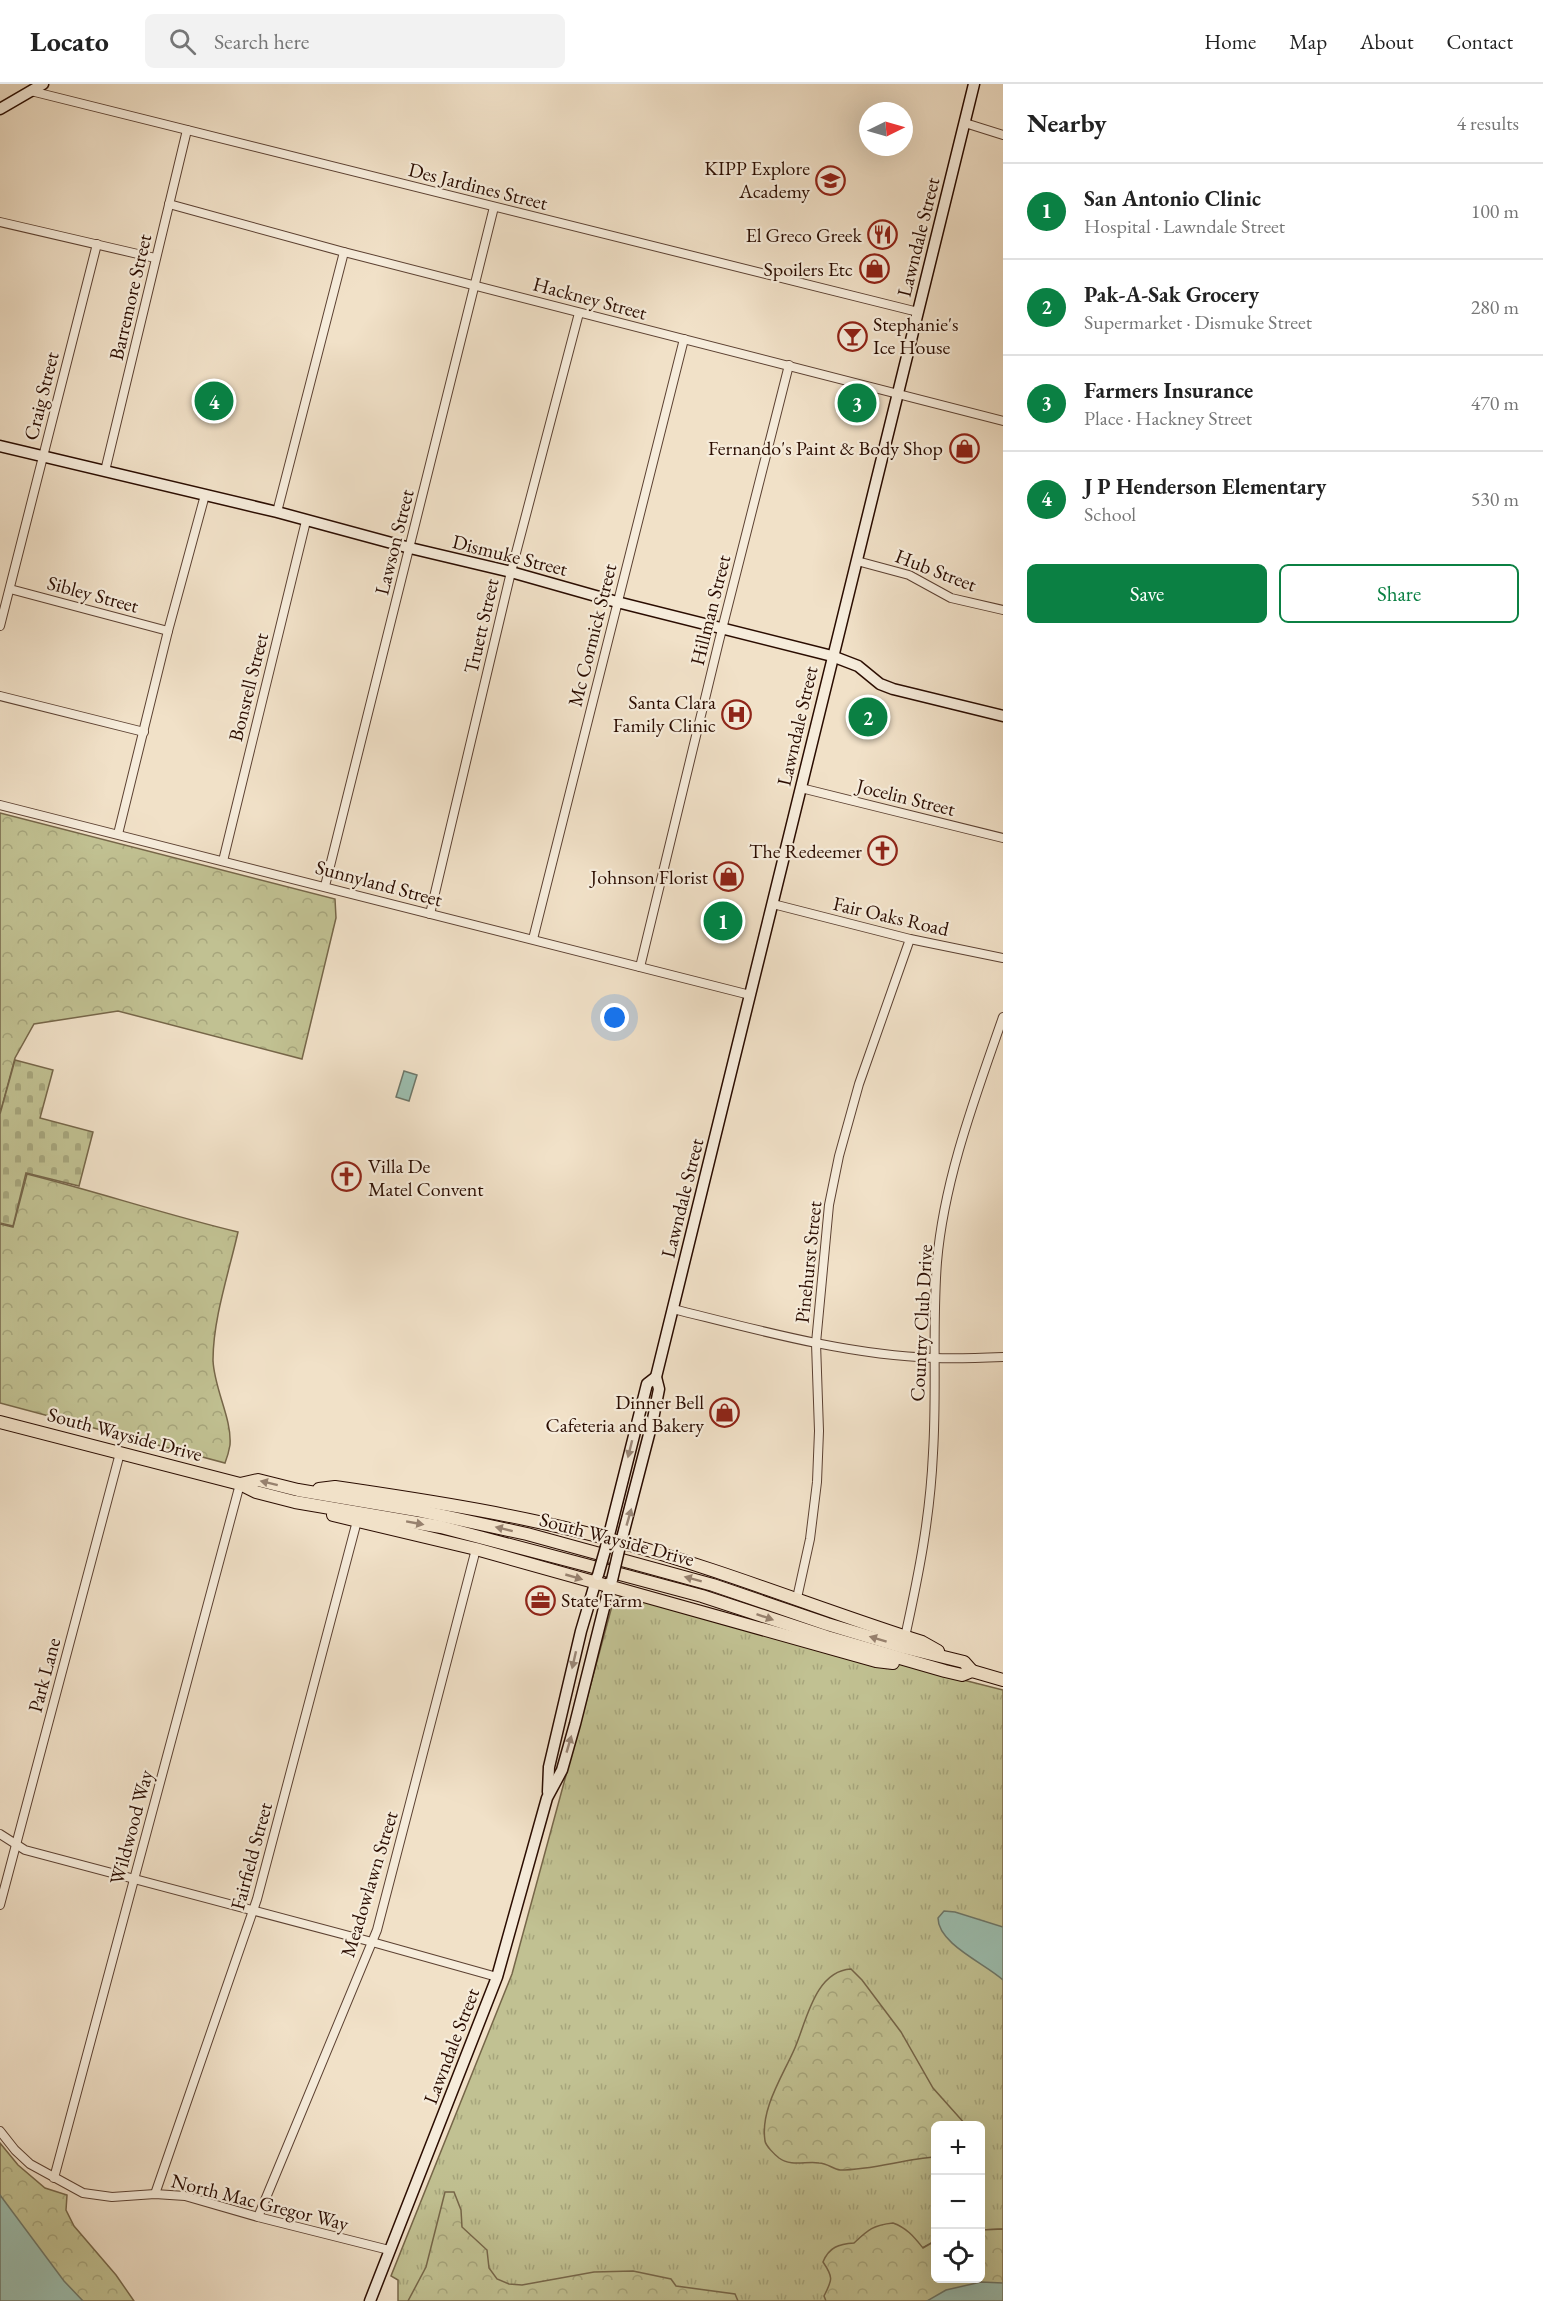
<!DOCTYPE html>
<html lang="en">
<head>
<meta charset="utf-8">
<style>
	body { margin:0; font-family:"EB Garamond",serif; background:#f2f2f2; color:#222 }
	.controls { position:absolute; right:18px; bottom:18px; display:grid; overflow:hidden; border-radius:9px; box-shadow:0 6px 24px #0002 }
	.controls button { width:54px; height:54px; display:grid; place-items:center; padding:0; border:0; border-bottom:2px solid #e0e0e0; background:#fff; color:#222; font:30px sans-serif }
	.compass { position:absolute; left:859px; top:18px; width:54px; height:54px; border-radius:50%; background:#fff; box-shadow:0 6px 24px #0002; rotate:85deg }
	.you { position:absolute; left:615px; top:934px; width:21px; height:21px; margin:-15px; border:4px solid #fff; border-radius:50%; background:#1a73e8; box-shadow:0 0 0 9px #1a73e833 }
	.badge { display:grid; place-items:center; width:39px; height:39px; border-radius:50%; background:#0b8043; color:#fff; font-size:20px; font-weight:700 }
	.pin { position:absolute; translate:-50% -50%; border:3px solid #fff; box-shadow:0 2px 6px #0006 }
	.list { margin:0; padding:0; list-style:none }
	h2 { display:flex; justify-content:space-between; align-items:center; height:78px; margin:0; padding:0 24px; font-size:26px }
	h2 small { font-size:20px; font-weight:400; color:#767676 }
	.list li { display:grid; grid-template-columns:39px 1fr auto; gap:18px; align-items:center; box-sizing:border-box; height:96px; padding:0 24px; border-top:2px solid #e0e0e0 }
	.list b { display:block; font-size:22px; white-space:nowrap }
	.list p { margin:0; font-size:20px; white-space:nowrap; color:#767676 }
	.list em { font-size:20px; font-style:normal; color:#767676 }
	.actions { display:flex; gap:12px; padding:18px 24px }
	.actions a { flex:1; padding:14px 0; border:2px solid #0b8043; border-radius:9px; text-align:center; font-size:21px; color:#0b8043 }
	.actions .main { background:#0b8043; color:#fff }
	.icon { flex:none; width:33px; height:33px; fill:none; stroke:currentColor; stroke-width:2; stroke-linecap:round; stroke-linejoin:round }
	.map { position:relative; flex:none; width:1003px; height:2217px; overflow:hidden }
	header { display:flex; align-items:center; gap:36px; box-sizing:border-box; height:84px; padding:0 30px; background:#fff; border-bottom:2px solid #e0e0e0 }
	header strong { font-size:28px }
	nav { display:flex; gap:33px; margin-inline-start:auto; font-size:21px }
	.search { width:420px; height:54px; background:#f2f2f2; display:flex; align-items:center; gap:15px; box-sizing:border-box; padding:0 21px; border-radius:9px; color:#767676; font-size:22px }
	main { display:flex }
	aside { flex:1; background:#fff }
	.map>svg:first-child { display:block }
	.grass { fill:url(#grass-tufts); stroke:#766649; stroke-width:1.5 }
	.forest { fill:url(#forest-crowns); stroke:#766649; stroke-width:1.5 }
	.cemetery { fill:url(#cemetery-stones); stroke:#766649; stroke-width:1.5 }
	.water { fill:#9cbeaf; stroke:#6e7769; stroke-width:1.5 }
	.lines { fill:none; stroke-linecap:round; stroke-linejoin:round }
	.street-casing { stroke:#5c4132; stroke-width:10 }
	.secondary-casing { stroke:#2a0c00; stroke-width:13 }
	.primary-casing { stroke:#2a0c00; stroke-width:14 }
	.street { stroke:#f6ecdb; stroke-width:8 }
	.secondary { stroke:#f6ecdb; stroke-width:10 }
	.primary { stroke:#f1e1c8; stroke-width:12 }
	.secondary-bridge-casing { stroke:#2a0c00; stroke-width:13; stroke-linecap:butt }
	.secondary-bridge { stroke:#f6ecdb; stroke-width:10 }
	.oneway { fill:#9a8778 }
	.oneway2 { fill:#97816e }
	.labels { text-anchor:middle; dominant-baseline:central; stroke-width:4.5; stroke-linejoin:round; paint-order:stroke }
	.poi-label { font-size:20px; fill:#2a0c00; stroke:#f6ecdb; text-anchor:end }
	.street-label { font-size:20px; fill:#2a0c00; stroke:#f6ecdb }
</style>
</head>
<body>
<header>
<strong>Locato</strong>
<div class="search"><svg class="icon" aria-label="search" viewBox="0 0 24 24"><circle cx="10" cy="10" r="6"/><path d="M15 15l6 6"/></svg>Search here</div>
<nav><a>Home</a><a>Map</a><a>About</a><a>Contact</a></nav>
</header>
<main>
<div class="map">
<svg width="1003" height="2217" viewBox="0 0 1003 2217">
	<defs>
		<pattern id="grass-tufts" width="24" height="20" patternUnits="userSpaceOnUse" patternTransform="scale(1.5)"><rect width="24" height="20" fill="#c1c192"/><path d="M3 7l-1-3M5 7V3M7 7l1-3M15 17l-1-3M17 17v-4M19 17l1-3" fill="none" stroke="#a6a57c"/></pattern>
		<pattern id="forest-crowns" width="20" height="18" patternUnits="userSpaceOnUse" patternTransform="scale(1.5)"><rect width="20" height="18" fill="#c1c192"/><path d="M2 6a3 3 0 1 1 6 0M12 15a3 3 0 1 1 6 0" fill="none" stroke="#a6a57c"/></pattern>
		<pattern id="cemetery-stones" width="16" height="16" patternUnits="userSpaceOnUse" patternTransform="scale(1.5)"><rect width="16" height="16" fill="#c1c192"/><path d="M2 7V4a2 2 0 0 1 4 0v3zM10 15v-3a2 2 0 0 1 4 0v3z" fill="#a6a57c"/></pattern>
	</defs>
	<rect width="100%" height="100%" fill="#f1e1c8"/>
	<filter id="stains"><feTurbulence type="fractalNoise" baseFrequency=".00333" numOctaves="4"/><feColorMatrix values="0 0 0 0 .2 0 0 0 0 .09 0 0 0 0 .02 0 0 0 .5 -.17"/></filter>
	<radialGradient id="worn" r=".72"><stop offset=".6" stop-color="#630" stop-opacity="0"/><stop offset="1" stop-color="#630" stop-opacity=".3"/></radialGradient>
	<path class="grass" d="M622 1512H631L1003 1606V2145L981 2146V2042H936L935 2157 897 2178 835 2217H398V2196L391 2192 512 1890 612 1522 616 1515Z"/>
	<g class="forest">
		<path d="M0 729 335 815 336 834 302 975 118 927 34 940 15 974 0 1030Z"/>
		<path d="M27 1090C98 1108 167 1131 238 1148 229 1188 213 1235 213 1276 214 1305 232 1334 230 1361 229 1367 227 1374 225 1379L0 1319V1140L13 1143Z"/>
		<path d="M851 1885 862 1896 901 1948 933 2004 966 2041 936 2042 935 2073C904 2075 873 2086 840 2086 833 2085 827 2079 819 2079 806 2077 791 2083 779 2074 774 2070 766 2062 765 2057 760 2026 782 1993 794 1966 806 1940 814 1887 851 1885Z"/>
		<path d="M0 2059 18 2081 45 2104 67 2111 66 2126 74 2142 116 2191 134 2217H0Z"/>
		<path d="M445 2108H454L461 2126 462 2143 487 2166 489 2184 497 2195 509 2200 522 2201 594 2188 633 2187 671 2195 676 2202 735 2210 738 2217H408L426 2183Z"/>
		<path d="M893 2139C907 2144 914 2153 923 2164L935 2157 936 2194H981V2146L1003 2145V2217H826L824 2212C832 2196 834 2194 823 2178 829 2163 839 2160 854 2159 868 2146 873 2141 893 2139Z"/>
	</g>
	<path class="cemetery" d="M15 976 53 986 40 1034 93 1048 79 1102 26 1089 13 1142 0 1139V1030Z"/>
	<g class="water">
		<path d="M404 987 417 991 409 1017 396 1013Z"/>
		<path d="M944 1827 955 1828 1003 1843V1896C986 1880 938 1860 938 1834Z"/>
		<path d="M0 2111 64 2197 83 2217H0Z"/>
		<path d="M981 2198 1003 2199V2217H927L946 2206Z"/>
	</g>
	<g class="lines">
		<defs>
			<g id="street">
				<path d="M31 7 918 228"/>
				<path d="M965 39 1003 51"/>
				<path d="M169 120 344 168 1003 337"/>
				<path d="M0 138 155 174"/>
				<path d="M105 387 187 46"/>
				<path d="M277 428 344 168"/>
				<path d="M857 477 909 491 951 514 1003 526"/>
				<path d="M10 505 168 547"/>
				<path d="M0 542 97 160"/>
				<path d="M0 612 144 648"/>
				<path d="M801 704 1003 754"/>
				<path d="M0 721 750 911"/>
				<path d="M118 750 168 547 205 411"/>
				<path d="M223 777 306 437"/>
				<path d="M325 802 494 123"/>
				<path d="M773 820 910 855 1003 874"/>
				<path d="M430 830 511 488 579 229"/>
				<path d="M533 855 684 255"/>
				<path d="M640 883 719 557 789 281"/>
				<path d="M673 1225C758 1246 846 1271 934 1274 957 1275 980 1274 1003 1273"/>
				<path d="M797 1514 810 1455 817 1398 819 1347 816 1259 829 1121 839 1072 859 1000 910 855"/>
				<path d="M905 1553C919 1489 930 1434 933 1369 937 1305 932 1242 937 1178 944 1095 976 1011 1003 933"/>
				<path d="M0 1750 25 1766 372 1858 497 1893"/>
				<path d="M0 1821 120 1369"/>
				<path d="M0 2047 15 2066 30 2080 83 2109 112 2113 155 2110 185 2112 258 2133 389 2166"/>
				<path d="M54 2094 240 1400"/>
				<path d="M155 2110 257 1815 357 1437"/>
				<path d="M258 2133 377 1846 476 1465"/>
			</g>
			<g id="secondary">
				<path d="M0 25 43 0"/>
				<path d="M0 362 277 428 410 464 511 488 617 518 832 572 858 582 880 600 893 605 1003 632"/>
				<path d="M606 1463 647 1300 656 1293"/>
				<path d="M619 1466 653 1335 659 1305 656 1293 974 0"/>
				<path d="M548 1708 549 1683 581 1547 597 1493"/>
				<path d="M370 2217 497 1893 547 1714 562 1686 575 1640 611 1496"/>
			</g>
			<g id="primary">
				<path d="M0 1338 240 1400 256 1408 295 1418 441 1443 586 1481 702 1512 827 1553 945 1587 962 1591 972 1587 1003 1596"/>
				<path d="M240 1400 258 1396 298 1406 416 1426 527 1450 713 1501 827 1540 903 1563 964 1578 972 1587"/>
				<path d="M319 1405 335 1403C431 1417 527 1432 620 1458 723 1486 821 1526 922 1558L938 1567"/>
				<path d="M333 1431 476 1465 876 1577 893 1579"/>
			</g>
		</defs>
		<use href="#street" class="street-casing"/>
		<use href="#secondary" class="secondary-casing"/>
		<use href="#primary" class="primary-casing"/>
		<use href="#street" class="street"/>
		<use href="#secondary" class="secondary"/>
		<use href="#primary" class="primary"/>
		<defs>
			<g id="secondary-bridge">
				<path d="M598 1491 606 1463"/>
				<path d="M612 1496 619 1466"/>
			</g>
		</defs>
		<use href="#secondary-bridge" class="secondary-bridge-casing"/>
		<use href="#secondary-bridge" class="secondary-bridge"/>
	</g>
	<defs><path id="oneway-solid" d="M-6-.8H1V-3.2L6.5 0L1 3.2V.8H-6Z" transform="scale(1.5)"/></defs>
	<g class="oneway">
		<use href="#oneway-solid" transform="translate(630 1365) rotate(104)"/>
		<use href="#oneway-solid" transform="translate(629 1433) rotate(-74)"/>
		<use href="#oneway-solid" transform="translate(574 1576) rotate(103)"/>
		<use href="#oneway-solid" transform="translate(569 1660) rotate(-74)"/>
	</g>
	<g class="oneway2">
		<use href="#oneway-solid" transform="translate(269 1399) rotate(-166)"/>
		<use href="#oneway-solid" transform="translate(415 1439) rotate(10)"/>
		<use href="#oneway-solid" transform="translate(504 1445) rotate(-166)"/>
		<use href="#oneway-solid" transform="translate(574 1493) rotate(16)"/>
		<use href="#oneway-solid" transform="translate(693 1495) rotate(-165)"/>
		<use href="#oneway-solid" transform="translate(765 1533) rotate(19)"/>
		<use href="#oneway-solid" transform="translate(878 1555) rotate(-163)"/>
	</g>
	<defs>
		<symbol id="school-ring" viewBox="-11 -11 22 22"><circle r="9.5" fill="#f6ecdb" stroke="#8f2418" stroke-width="1.5"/><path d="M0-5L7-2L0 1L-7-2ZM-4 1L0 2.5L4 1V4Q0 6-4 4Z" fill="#8f2418"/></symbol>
		<symbol id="restaurant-ring" viewBox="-11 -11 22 22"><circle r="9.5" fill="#f6ecdb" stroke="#8f2418" stroke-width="1.5"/><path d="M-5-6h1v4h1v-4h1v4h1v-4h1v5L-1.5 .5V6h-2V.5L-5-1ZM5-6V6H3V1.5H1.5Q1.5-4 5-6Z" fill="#8f2418"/></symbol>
		<symbol id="shop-ring" viewBox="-11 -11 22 22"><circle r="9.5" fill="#f6ecdb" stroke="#8f2418" stroke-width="1.5"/><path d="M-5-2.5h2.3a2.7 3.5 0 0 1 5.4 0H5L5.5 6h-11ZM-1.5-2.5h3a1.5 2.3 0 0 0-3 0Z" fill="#8f2418"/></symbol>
		<symbol id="bar-ring" viewBox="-11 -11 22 22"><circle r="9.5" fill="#f6ecdb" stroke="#8f2418" stroke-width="1.5"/><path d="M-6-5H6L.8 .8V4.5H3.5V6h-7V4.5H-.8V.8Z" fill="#8f2418"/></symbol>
		<symbol id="hospital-ring" viewBox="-11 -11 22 22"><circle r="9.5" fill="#f6ecdb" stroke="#8f2418" stroke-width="1.5"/><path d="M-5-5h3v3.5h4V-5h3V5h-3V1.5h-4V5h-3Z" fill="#8f2418"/></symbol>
		<symbol id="church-ring" viewBox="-11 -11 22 22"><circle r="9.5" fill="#f6ecdb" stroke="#8f2418" stroke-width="1.5"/><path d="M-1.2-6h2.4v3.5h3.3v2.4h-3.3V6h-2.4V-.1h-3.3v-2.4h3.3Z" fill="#8f2418"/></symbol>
		<symbol id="office-ring" viewBox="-11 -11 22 22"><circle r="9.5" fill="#f6ecdb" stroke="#8f2418" stroke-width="1.5"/><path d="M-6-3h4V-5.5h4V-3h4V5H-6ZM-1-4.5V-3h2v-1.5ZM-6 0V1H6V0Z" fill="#8f2418"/></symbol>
	</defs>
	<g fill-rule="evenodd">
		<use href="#school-ring" x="814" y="80" width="33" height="33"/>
		<use href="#restaurant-ring" x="866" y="134" width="33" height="33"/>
		<use href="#shop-ring" x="858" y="168" width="33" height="33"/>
		<use href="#bar-ring" x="836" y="236" width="33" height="33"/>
		<use href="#shop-ring" x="948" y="348" width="33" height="33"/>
		<use href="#hospital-ring" x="720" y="614" width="33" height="33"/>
		<use href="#church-ring" x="866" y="750" width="33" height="33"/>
		<use href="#shop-ring" x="712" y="776" width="33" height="33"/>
		<use href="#church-ring" x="330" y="1076" width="33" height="33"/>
		<use href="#shop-ring" x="708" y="1312" width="33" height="33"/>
		<use href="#office-ring" x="524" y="1500" width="33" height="33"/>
	</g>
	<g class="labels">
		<g class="poi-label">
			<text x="810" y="84">KIPP Explore<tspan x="810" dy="23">Academy</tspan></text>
			<text x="862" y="151">El Greco Greek</text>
			<text x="853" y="185">Spoilers Etc</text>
			<text x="873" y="240" text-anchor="start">Stephanie's<tspan x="873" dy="23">Ice House</tspan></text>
			<text x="943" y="364">Fernando's Paint &amp; Body Shop</text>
			<text x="716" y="618">Santa Clara<tspan x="716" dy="23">Family Clinic</tspan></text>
			<text x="862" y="767">The Redeemer</text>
			<text x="708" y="793">Johnson Florist</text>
			<text x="368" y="1082" text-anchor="start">Villa De<tspan x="368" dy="23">Matel Convent</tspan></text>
			<text x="704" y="1318">Dinner Bell<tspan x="704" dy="23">Cafeteria and Bakery</tspan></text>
			<text x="561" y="1516" text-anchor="start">State Farm</text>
		</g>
		<g class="street-label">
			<text transform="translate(478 102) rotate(14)">Des Jardines Street</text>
			<text transform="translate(918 153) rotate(-76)">Lawndale Street</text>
			<text transform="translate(130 213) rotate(-77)">Barremore Street</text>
			<text transform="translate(590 214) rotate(15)">Hackney Street</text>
			<text transform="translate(41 312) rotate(-76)">Craig Street</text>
			<text transform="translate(394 458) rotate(-76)">Lawson Street</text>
			<text transform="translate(510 471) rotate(14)">Dismuke Street</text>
			<text transform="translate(936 486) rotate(21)">Hub Street</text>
			<text transform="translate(93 510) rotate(15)">Sibley Street</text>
			<text transform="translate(710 526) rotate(-76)">Hillman Street</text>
			<text transform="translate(481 542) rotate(-77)">Truett Street</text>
			<text transform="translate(592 551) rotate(-76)">Mc Cormick Street</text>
			<text transform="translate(248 603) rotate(-76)">Bonsrell Street</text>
			<text transform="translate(797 642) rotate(-77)">Lawndale Street</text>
			<text transform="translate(906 713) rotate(14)">Jocelin Street</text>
			<text transform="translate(379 799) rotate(15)">Sunnyland Street</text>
			<text transform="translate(891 832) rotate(13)">Fair Oaks Road</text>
			<text transform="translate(682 1114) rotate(-76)">Lawndale Street</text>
			<text transform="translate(808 1178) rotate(-84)">Pinehurst Street</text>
			<text transform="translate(921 1239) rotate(-87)">Country Club Drive</text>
			<text transform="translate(125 1350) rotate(15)">South Wayside Drive</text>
			<text transform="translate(617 1455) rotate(15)">South Wayside Drive</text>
			<text transform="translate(44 1591) rotate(-75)">Park Lane</text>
			<text transform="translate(131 1743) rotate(-75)">Wildwood Way</text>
			<text transform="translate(251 1772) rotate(-75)">Fairfield Street</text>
			<text transform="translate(369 1800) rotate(-73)">Meadowlawn Street</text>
			<text transform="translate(451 1962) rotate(-69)">Lawndale Street</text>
			<text transform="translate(260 2118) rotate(14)">North Mac Gregor Way</text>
		</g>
	</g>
	<rect width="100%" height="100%" filter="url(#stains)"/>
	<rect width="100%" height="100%" fill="url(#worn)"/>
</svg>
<div class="controls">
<button>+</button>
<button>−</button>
<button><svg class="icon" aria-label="locate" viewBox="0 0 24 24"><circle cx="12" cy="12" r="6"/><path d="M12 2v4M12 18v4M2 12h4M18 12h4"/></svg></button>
</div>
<svg class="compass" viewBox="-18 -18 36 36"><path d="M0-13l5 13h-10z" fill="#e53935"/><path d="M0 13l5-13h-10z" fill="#767676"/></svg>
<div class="you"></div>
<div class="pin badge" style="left:723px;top:837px">1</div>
<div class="pin badge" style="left:868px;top:633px">2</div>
<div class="pin badge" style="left:857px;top:319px">3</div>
<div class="pin badge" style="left:214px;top:317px">4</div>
</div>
<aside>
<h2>Nearby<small>4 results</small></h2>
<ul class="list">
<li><span class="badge">1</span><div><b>San Antonio Clinic</b><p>Hospital · Lawndale Street</p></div><em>100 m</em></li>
<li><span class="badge">2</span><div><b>Pak-A-Sak Grocery</b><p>Supermarket · Dismuke Street</p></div><em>280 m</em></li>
<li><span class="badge">3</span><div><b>Farmers Insurance</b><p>Place · Hackney Street</p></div><em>470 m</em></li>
<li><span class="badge">4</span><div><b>J P Henderson Elementary</b><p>School</p></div><em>530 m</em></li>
</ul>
<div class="actions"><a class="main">Save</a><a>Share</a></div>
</aside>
</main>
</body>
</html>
